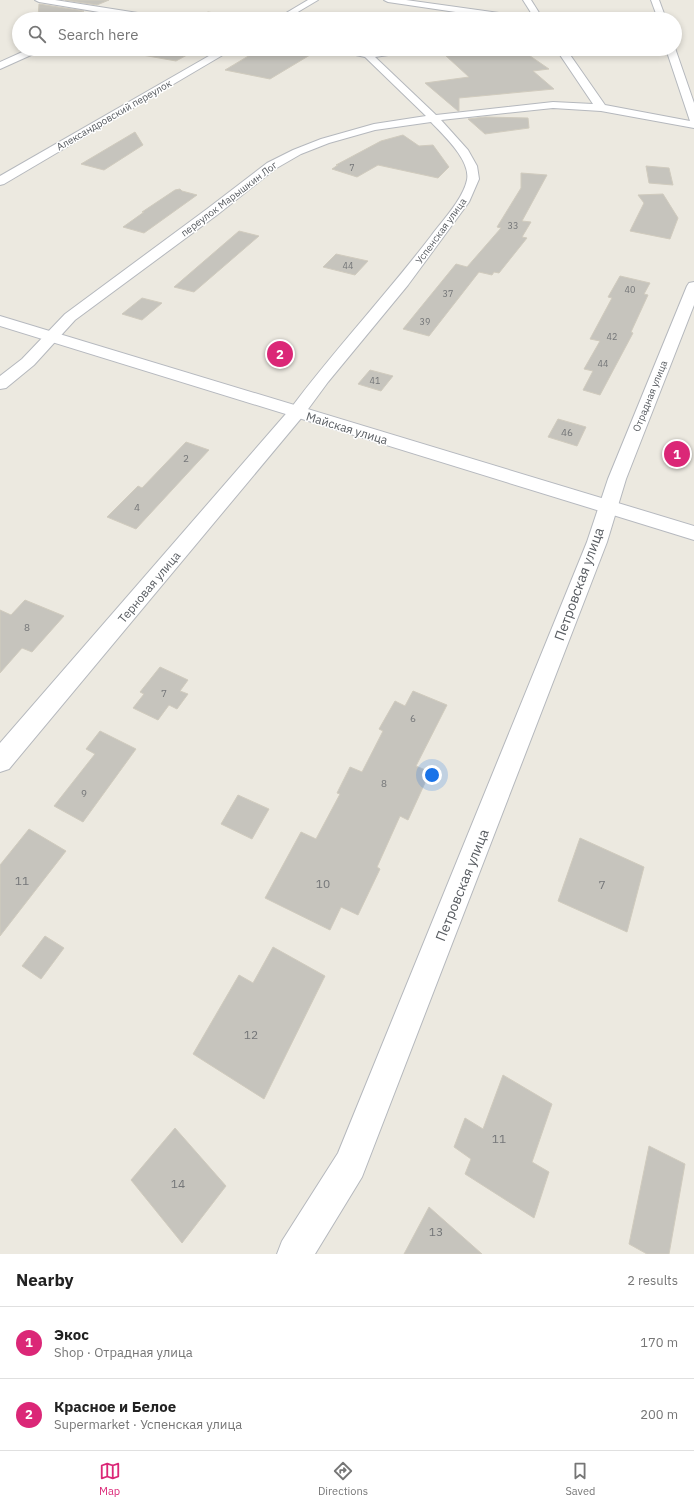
<!DOCTYPE html>
<html lang="en">
<head>
<meta charset="utf-8">
<style>
	body { margin:0; font-family:"IBM Plex Sans",sans-serif; background:#f6f6f6; color:#222 }
	.you { position:absolute; left:432px; top:775px; width:14px; height:14px; margin:-10px; border:3px solid #fff; border-radius:50%; background:#1a73e8; box-shadow:0 0 0 6px #1a73e833 }
	.badge { display:grid; place-items:center; width:26px; height:26px; border-radius:50%; background:#db2777; color:#fff; font-size:13px; font-weight:700 }
	.pin { position:absolute; translate:-50% -50%; border:2px solid #fff; box-shadow:0 1px 4px #0006 }
	.list { margin:0; padding:0; list-style:none }
	h2 { display:flex; justify-content:space-between; align-items:center; height:52px; margin:0; padding:0 16px; font-size:17px }
	h2 small { font-size:13px; font-weight:400; color:#767676 }
	.list li { display:grid; grid-template-columns:26px 1fr auto; gap:12px; align-items:center; box-sizing:border-box; height:72px; padding:0 16px; border-top:1px solid #e0e0e0 }
	.list b { display:block; font-size:15px; white-space:nowrap }
	.list p { margin:0; font-size:13px; white-space:nowrap; color:#767676 }
	.list em { font-size:13px; font-style:normal; color:#767676 }
	.icon { flex:none; width:22px; height:22px; fill:none; stroke:currentColor; stroke-width:2; stroke-linecap:round; stroke-linejoin:round }
	.map { position:relative; flex:none; width:694px; height:1254px; overflow:hidden }
	.search { position:absolute; background:#fff; box-shadow:0 2px 6px #0003; left:12px; right:12px; top:12px; height:44px; display:flex; align-items:center; gap:10px; box-sizing:border-box; padding:0 14px; border-radius:22px; color:#767676; font-size:15px }
	.sheet { height:196px; background:#fff }
	nav { display:flex; justify-content:space-around; align-items:center; box-sizing:border-box; height:56px; border-top:1px solid #e0e0e0; background:#fff; font-size:11px; color:#767676 }
	nav a { display:grid; justify-items:center; gap:2px }
	nav .on { color:#db2777 }
	.map>svg:first-child { display:block }
	.building { fill:#c6c4bd; stroke:#d0cbbe }
	.lines { fill:none; stroke-linecap:round; stroke-linejoin:round }
	.street-casing { stroke:#b5b8bd; stroke-width:2 }
	.secondary-casing { stroke:#b6b9bf; stroke-width:2 }
	.street { fill:#fff; fill-rule:evenodd }
	.secondary { fill:#fff; fill-rule:evenodd }
	.labels { text-anchor:middle; dominant-baseline:central; stroke-width:3; stroke-linejoin:round; paint-order:stroke }
	.far-number-label { font-size:9px; fill:#747678 }
	.far-street-label { font-size:10px; fill:#585c61; stroke:#fff }
	.number-label { font-size:10px; fill:#747678 }
	.street-label { font-size:12px; fill:#585c61; stroke:#fff }
	.near-number-label { font-size:12px; fill:#747678 }
	.near-street-label { font-size:14px; fill:#585c61; stroke:#fff }
</style>
</head>
<body>
<div class="map">
<svg width="694" height="1254" viewBox="0 0 694 1254">
	<rect width="100%" height="100%" fill="#ece9e0"/>
	<g class="building">
		<path d="M65 0H109L97 5Z"/>
		<path d="M39 4 84 11 67 19H50L38 17Z"/>
		<path d="M208 12 252 19H194Z"/>
		<path d="M138 49H198L176 61 131 53Z"/>
		<path d="M260 49H276L310 55 270 79 225 70Z"/>
		<path d="M475 49H520L549 69 533 71 554 89 459 98V111H458L425 83 469 77 446 56 479 52Z"/>
		<path d="M485 117 528 118 529 128 485 134 468 119Z"/>
		<path d="M135 132 143 145 104 170 81 164Z"/>
		<path d="M403 135 419 146 433 145 449 167 438 178 378 165 357 177 332 169 338 165H336L381 141Z"/>
		<path d="M646 166 669 168 673 185 649 183Z"/>
		<path d="M521 173 547 175 522 221 531 222 522 237 527 238 499 273 494 272 492 275 479 272 429 336 403 329 456 264 467 267 501 228 497 227 521 188Z"/>
		<path d="M180 189 182 191 197 195 144 233 123 227 144 212H142L175 190Z"/>
		<path d="M663 194 678 218 670 239 630 231 644 203 638 195Z"/>
		<path d="M239 231 259 236 194 292 174 287Z"/>
		<path d="M336 254 368 261 355 275 323 267Z"/>
		<path d="M620 276 650 283 644 294 648 295 631 332 633 333 600 395 583 390 593 371 584 369 600 341 590 339 612 298 608 297Z"/>
		<path d="M142 298 162 303 142 320 122 314Z"/>
		<path d="M370 370 393 376 381 391 358 384Z"/>
		<path d="M558 419 586 427 577 446 548 437Z"/>
		<path d="M186 442 209 450 136 529 107 517 138 486 142 488Z"/>
		<path d="M25 600 64 616 32 652 22 648 0 673V610L11 615Z"/>
		<path d="M160 667 188 680 180 691 188 694 177 709 169 705 158 720 133 708 144 694 140 692Z"/>
		<path d="M413 691 447 705 416 766 430 772 408 820 400 816 377 867 380 869 358 915 341 907 330 930 265 898 301 832 316 839 340 794 337 793 350 767 362 772 383 731 379 729 395 701 405 706Z"/>
		<path d="M100 731 136 749 83 822 54 806 95 754 86 749Z"/>
		<path d="M238 795 269 809 252 839 221 824Z"/>
		<path d="M29 829 66 851 0 936V865Z"/>
		<path d="M580 838 644 867 627 932 558 901Z"/>
		<path d="M45 936 64 948 41 979 22 966Z"/>
		<path d="M273 947 325 976 264 1099 193 1054 239 975 253 983Z"/>
		<path d="M503 1075 552 1104 532 1162 549 1172 534 1218 465 1174 471 1159 454 1147 465 1118 483 1129Z"/>
		<path d="M175 1128 226 1186 182 1243 131 1180Z"/>
		<path d="M649 1146 685 1164 669 1254H647L629 1244Z"/>
		<path d="M429 1207 482 1254H404Z"/>
	</g>
	<g class="lines">
		<defs>
			<g id="street">
				<path d="M35 0H55L157 16 161 19H141L39 2Z"/>
				<path d="M308 0H318L286 19H276Z"/>
				<path d="M384 0H406L521 16 525 19H503L388 2Z"/>
				<path d="M523 0H531L543 19H535Z"/>
				<path d="M651 0H659L666 19H658Z"/>
				<path d="M675 48 694 103V128L601 111 553 108 441 120 468 150 477 166 479 179 469 202 408 285 328 382 303 416 9 769 0 772V743L291 408C335 349 386 295 431 236 443 220 463 199 467 180 471 160 443 135 431 122L375 130 329 143 301 154 275 169 217 215 75 320 34 365 6 388 0 389V376L22 359 65 314 207 209 267 163 293 150 321 139 374 124 426 116 365 57 337 51 335 49H353L368 52 389 49H413L408 52 375 57 436 115 553 102 593 104 556 49H566L605 105 690 121 666 49Z"/>
				<path d="M29 49H42L40 51 0 69V62Z"/>
				<path d="M221 49H233L4 184 0 185V176Z"/>
				<path d="M694 282V305L626 479 607 542 362 1177 315 1254H277L282 1241 338 1153 587 542 608 479 687 286 689 283Z"/>
			</g>
			<path id="secondary" d="M0 316 694 526V540L0 326Z"/>
		</defs>
		<use href="#street" class="street-casing"/>
		<use href="#secondary" class="secondary-casing"/>
		<use href="#street" class="street"/>
		<use href="#secondary" class="secondary"/>
	</g>
	<g class="labels">
		<g class="far-number-label">
			<text x="352" y="167">7</text>
			<text x="513" y="225">33</text>
			<text x="348" y="265">44</text>
			<text x="630" y="289">40</text>
			<text x="448" y="293">37</text>
			<text x="425" y="321">39</text>
			<text x="612" y="336">42</text>
			<text x="603" y="363">44</text>
			<text x="375" y="380">41</text>
		</g>
		<g class="far-street-label">
			<text transform="translate(114 115) rotate(-30)">Александровский переулок</text>
			<text transform="translate(229 199) rotate(-37)">переулок Марышкин Лог</text>
			<text transform="translate(441 231) rotate(-54)">Успенская улица</text>
			<text transform="translate(650 396) rotate(-68)">Отрадная улица</text>
		</g>
		<g class="number-label">
			<text x="567" y="432">46</text>
			<text x="186" y="458">2</text>
			<text x="137" y="507">4</text>
			<text x="27" y="627">8</text>
			<text x="164" y="693">7</text>
			<text x="413" y="718">6</text>
			<text x="384" y="783">8</text>
			<text x="84" y="793">9</text>
		</g>
		<g class="street-label">
			<text transform="translate(347 428) rotate(17)">Майская улица</text>
			<text transform="translate(149 587) rotate(-50)">Терновая улица</text>
		</g>
		<g class="near-number-label">
			<text x="22" y="880">11</text>
			<text x="323" y="883">10</text>
			<text x="602" y="884">7</text>
			<text x="251" y="1034">12</text>
			<text x="499" y="1138">11</text>
			<text x="178" y="1183">14</text>
			<text x="436" y="1231">13</text>
		</g>
		<g class="near-street-label">
			<text transform="translate(579 584) rotate(-70)">Петровская улица</text>
			<text transform="translate(462 885) rotate(-68)">Петровская улица</text>
		</g>
	</g>
</svg>
<div class="you"></div>
<div class="pin badge" style="left:677px;top:454px">1</div>
<div class="pin badge" style="left:280px;top:354px">2</div>
<div class="search"><svg class="icon" aria-label="search" viewBox="0 0 24 24"><circle cx="10" cy="10" r="6"/><path d="M15 15l6 6"/></svg>Search here</div>
</div>
<section class="sheet">
<h2>Nearby<small>2 results</small></h2>
<ul class="list">
<li><span class="badge">1</span><div><b>Экос</b><p>Shop · Отрадная улица</p></div><em>170 m</em></li>
<li><span class="badge">2</span><div><b>Красное и Белое</b><p>Supermarket · Успенская улица</p></div><em>200 m</em></li>
</ul>
</section>
<nav>
<a class="on"><svg class="icon" aria-label="map" viewBox="0 0 24 24"><path d="M3 6l6-2 6 2 6-2v14l-6 2-6-2-6 2zM9 4v14M15 6v14"/></svg>Map</a>
<a><svg class="icon" aria-label="directions" viewBox="0 0 24 24"><path d="M12 3l9 9-9 9-9-9zM9 14v-3h6M13 9l2 2-2 2"/></svg>Directions</a>
<a><svg class="icon" aria-label="saved" viewBox="0 0 24 24"><path d="M7 4h10v16l-5-4-5 4z"/></svg>Saved</a>
</nav>
</body>
</html>
